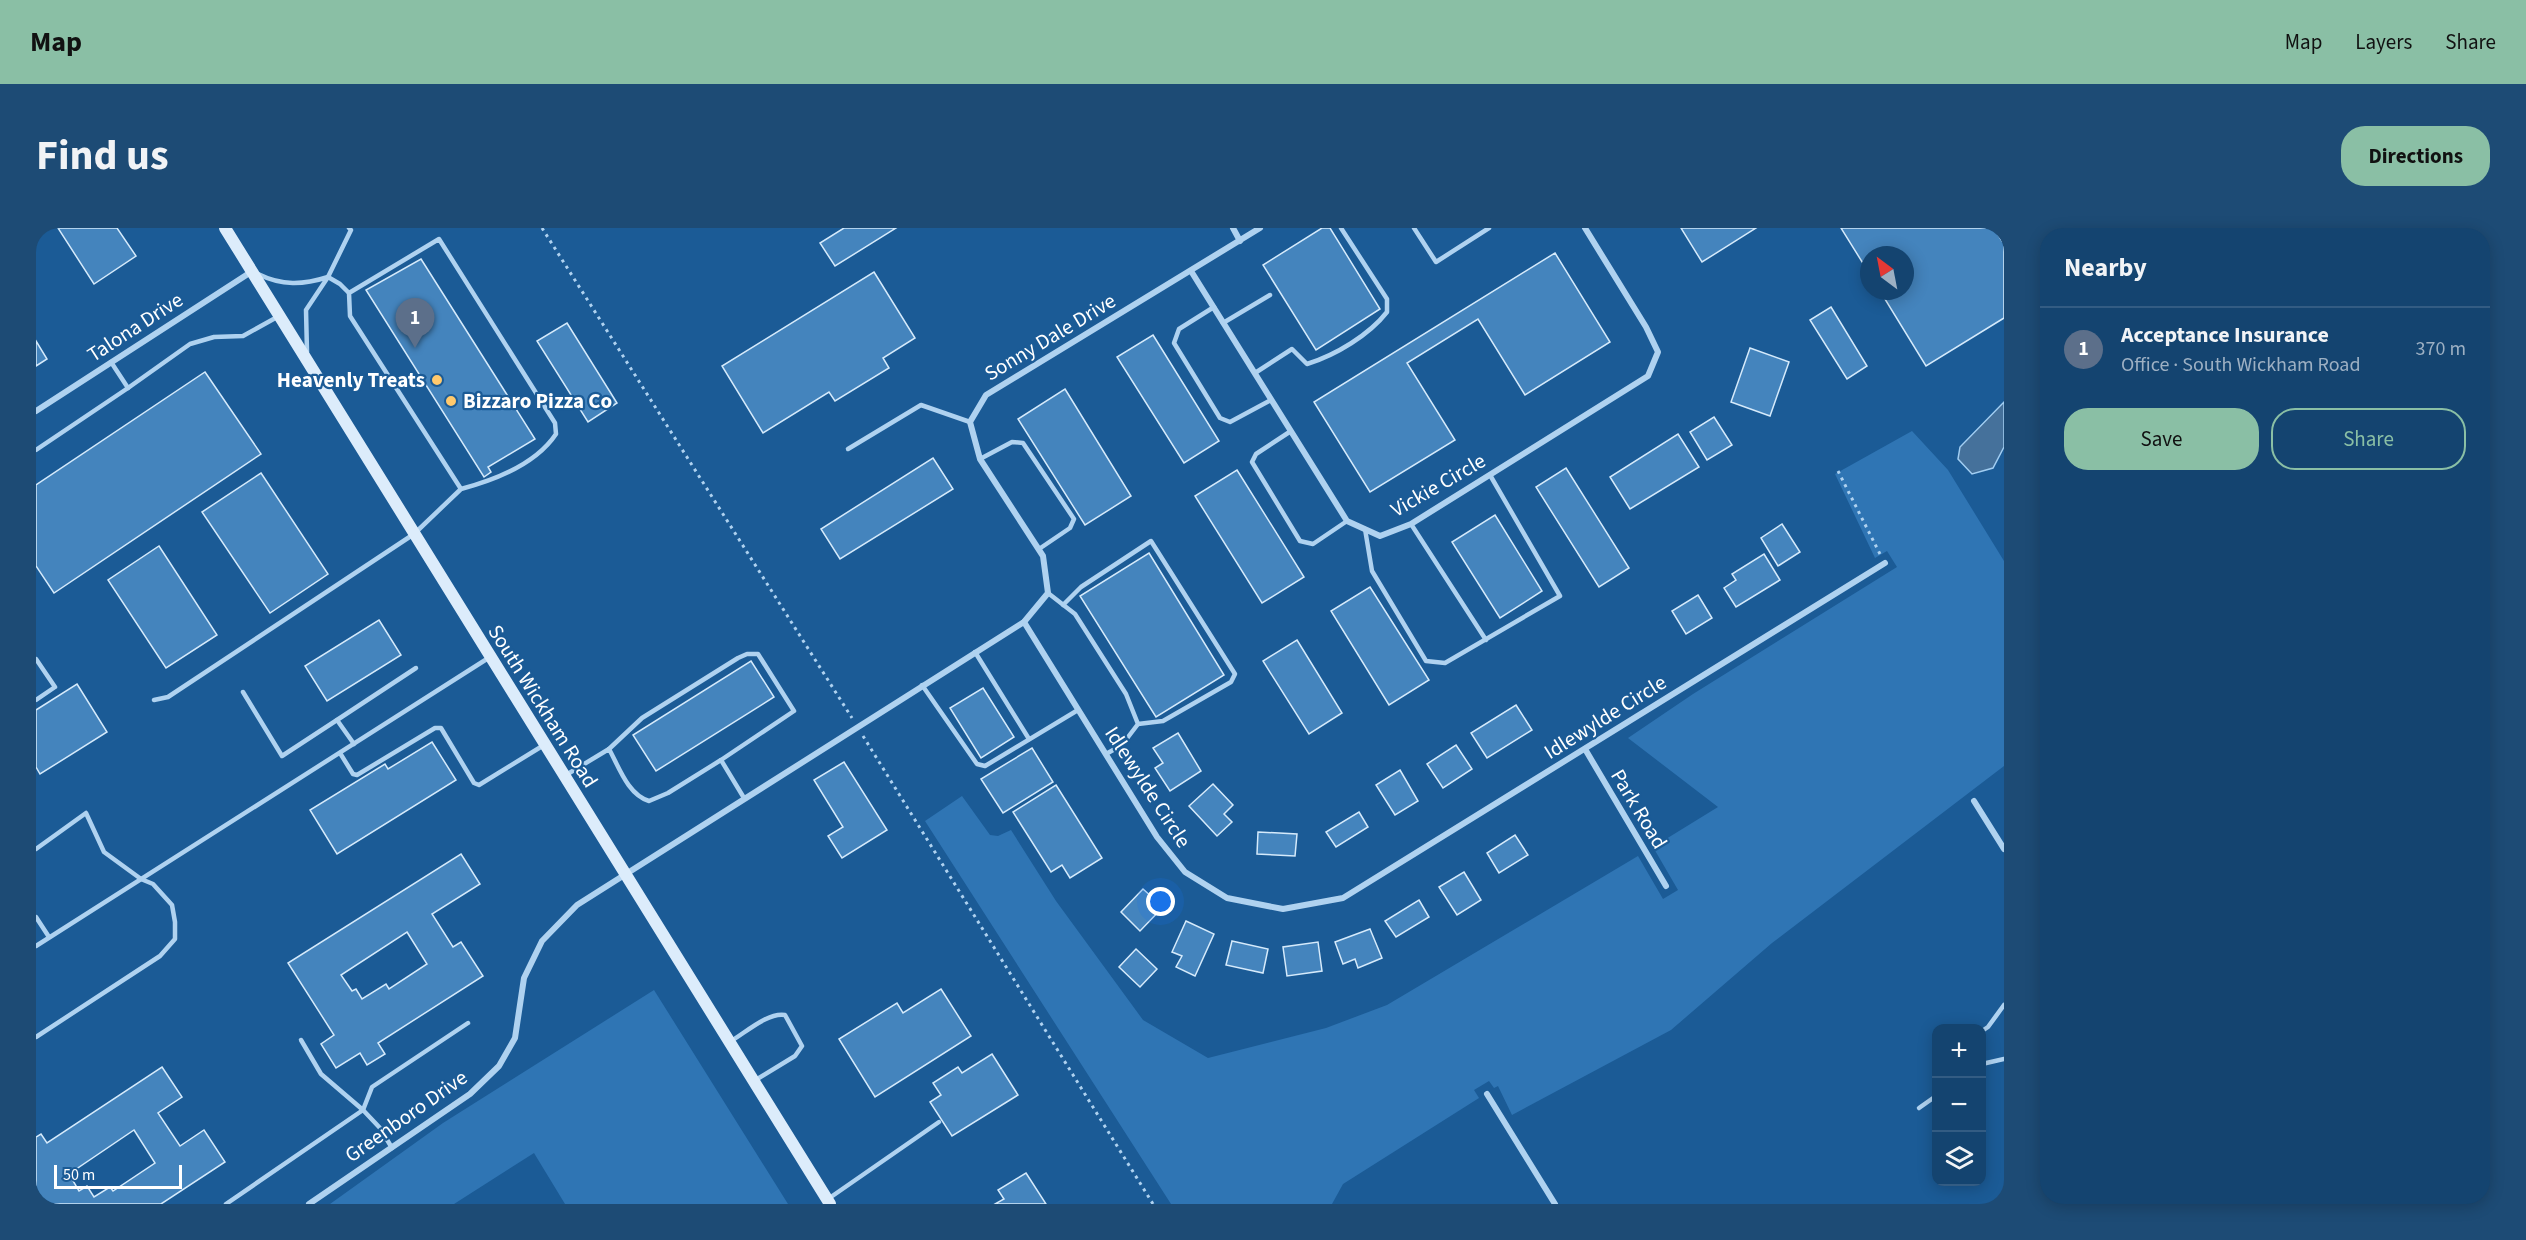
<!DOCTYPE html>
<html lang="en">
<head>
<meta charset="utf-8">
<style>
	body { margin:0; font-family:"Source Sans 3",sans-serif; background:#1d4b75; color:#f1f3f6 }
	.controls { position:absolute; right:18px; bottom:18px; display:grid; overflow:hidden; border-radius:12px; box-shadow:0 3px 15px #0003 }
	.controls button { width:54px; height:54px; display:grid; place-items:center; padding:0; border:0; border-bottom:2px solid #335c83; background:#144470; color:#f1f3f6; font:30px sans-serif }
	.compass { position:absolute; left:1824px; top:18px; width:54px; height:54px; border-radius:50%; background:#144470; box-shadow:0 3px 15px #0003; rotate:328deg }
	.scale { position:absolute; left:18px; bottom:15px; width:128px; box-sizing:border-box; padding-left:6px; border:3px solid #fff; border-top:0; font-size:16px; line-height:21px; white-space:nowrap; color:#fff; -webkit-text-stroke:4px #1b5b96; paint-order:stroke }
	.you { position:absolute; left:1125px; top:674px; width:21px; height:21px; margin:-15px; border:4px solid #fff; border-radius:50%; background:#1a73e8; box-shadow:0 0 0 9px #1a73e833 }
	.badge { display:grid; place-items:center; width:39px; height:39px; border-radius:50%; background:#8abfa5; color:#fff; font-size:20px; font-weight:700 }
	.pin { position:absolute; translate:-50% -50px; filter:drop-shadow(0 2px 3px #0008) }
	.pin::after { content:''; position:absolute; top:32px; width:21px; height:18px; background:inherit; clip-path:polygon(0 0,100% 0,50% 100%) }
	.list { margin:0; padding:0; list-style:none }
	h2 { display:flex; justify-content:space-between; align-items:center; height:78px; margin:0; padding:0 24px; font-size:26px }
	h2 small { font-size:20px; font-weight:400; color:#9db0c3 }
	.list li { display:grid; grid-template-columns:39px 1fr auto; gap:18px; align-items:center; box-sizing:border-box; height:84px; padding:0 24px; border-top:2px solid #335c83 }
	.list b { display:block; font-size:22px; white-space:nowrap }
	.list p { margin:0; font-size:20px; white-space:nowrap; color:#9db0c3 }
	.list em { font-size:20px; font-style:normal; color:#9db0c3 }
	.actions { display:flex; gap:12px; padding:18px 24px }
	.actions a { flex:1; padding:14px 0; border:2px solid #8abfa5; border-radius:24px; text-align:center; font-size:21px; color:#8abfa5 }
	.actions .main { background:#8abfa5; color:#111 }
	.icon { flex:none; width:33px; height:33px; fill:none; stroke:currentColor; stroke-width:2; stroke-linecap:round; stroke-linejoin:round }
	.map { position:relative; flex:none; width:1968px; height:976px; overflow:hidden; border-radius:24px }
	header { display:flex; align-items:center; gap:36px; box-sizing:border-box; height:84px; padding:0 30px; background:#8abfa5; color:#111 }
	header strong { font-size:28px }
	nav { display:flex; gap:33px; margin-inline-start:auto; font-size:21px }
	.intro { display:flex; align-items:center; justify-content:space-between; box-sizing:border-box; height:144px; padding:0 36px }
	h1 { margin:0; font-size:42px }
	.button { padding:15px 27px; border-radius:24px; background:#8abfa5; color:#111; font-size:21px; font-weight:700 }
	main { display:flex; gap:36px; padding:0 36px }
	aside { flex:1; background:#144470; border-radius:24px; box-shadow:0 3px 15px #0003 }
	.map>svg:first-child { display:block }
	.green { fill:#2f75b4 }
	.water { fill:#45719b; stroke:#a2cef2; stroke-width:1.5 }
	.building { fill:#4484bd; stroke:#d5eafb; stroke-width:1.5; fill-rule:evenodd }
	.lines { fill:none; stroke-linecap:round; stroke-linejoin:round }
	.path { stroke:#afd2f0; stroke-width:3; stroke-dasharray:3 4.5; stroke-linecap:butt }
	.lane { stroke:#afd2f0; stroke-width:4.5 }
	.street { stroke:#afd2f0; stroke-width:6 }
	.secondary { stroke:#dcecfb; stroke-width:12 }
	.poi-dot { fill:#ffc96d; stroke:#1b5b96; stroke-width:2 }
	.labels { text-anchor:middle; dominant-baseline:central; stroke-width:4.5; stroke-linejoin:round; paint-order:stroke }
	.street-label { font-size:21px; fill:#fff; stroke:#1b5b96 }
	.poi-label { font-size:21px; font-weight:bold; fill:#fff; stroke:#1b5b96; text-anchor:end }
</style>
</head>
<body>
<header>
<strong>Map</strong>
<nav><a>Map</a><a>Layers</a><a>Share</a></nav>
</header>
<div class="intro"><h1>Find us</h1><a class="button">Directions</a></div>
<main>
<div class="map">
<svg width="1968" height="976" viewBox="0 0 1968 976">
	<rect width="100%" height="100%" fill="#1b5b96"/>
	<g class="green">
		<path d="M1876 203 1912 242 1968 333V538L1736 715 1635 802 1476 887 1462 858 1458 860 1453 853 1438 862 1443 870 1307 956 1296 976H1135L889 593 926 568 954 607 962 608 975 602 1020 673 1107 792 1172 830 1290 800 1351 777 1602 628 1627 671 1642 662 1617 619 1682 579 1592 510 1657 466 1861 339 1851 323 1839 330 1799 246Z"/>
		<path d="M618 762 752 976H529L498 925 418 976H294L407 895Z"/>
	</g>
	<path class="water" d="M1968 174V219L1957 240 1936 246 1922 231 1924 219Z"/>
	<g class="building">
		<path d="M22 0H81L100 28 58 56Z"/>
		<path d="M808 0H860L799 38 784 15Z"/>
		<path d="M1286 0H1294L1344 81 1280 122 1227 37Z"/>
		<path d="M1645 0H1720L1666 34Z"/>
		<path d="M1805 0H1958L1966 13 1968 12V90L1890 138 1844 63H1869V27H1833V45Z"/>
		<path d="M1519 25 1574 114 1489 167 1442 91 1371 135 1419 212 1334 264 1278 174Z"/>
		<path d="M385 31 499 211 452 239 455 244 448 249 330 62Z"/>
		<path d="M838 44 879 110 847 130 853 140 799 173 793 164 727 205 686 138Z"/>
		<path d="M1795 79 1831 138 1811 151 1774 92Z"/>
		<path d="M531 95 581 175 552 194 501 113Z"/>
		<path d="M1117 107 1183 213 1148 235 1081 129Z"/>
		<path d="M0 113 11 131 0 138Z"/>
		<path d="M1714 120 1753 134 1734 188 1695 174Z"/>
		<path d="M169 144 225 226 18 365 0 338V257Z"/>
		<path d="M1029 161 1095 268 1049 297 982 191Z"/>
		<path d="M1678 189 1696 217 1671 232 1654 204Z"/>
		<path d="M1642 206 1663 239 1594 281 1574 249Z"/>
		<path d="M897 230 917 261 804 331 785 301Z"/>
		<path d="M1530 240 1593 340 1563 359 1500 259Z"/>
		<path d="M1201 242 1268 349 1226 375 1159 268Z"/>
		<path d="M225 245 292 346 234 385 166 284Z"/>
		<path d="M1459 287 1506 363 1464 390 1416 314Z"/>
		<path d="M1746 296 1764 324 1742 338 1725 310Z"/>
		<path d="M123 318 181 407 130 440 72 352Z"/>
		<path d="M1113 325 1188 447 1120 489 1044 368Z"/>
		<path d="M1728 326 1744 352 1700 379 1688 360 1700 352 1696 346Z"/>
		<path d="M1334 359 1393 452 1353 477 1295 383Z"/>
		<path d="M1662 367 1676 390 1650 406 1636 383Z"/>
		<path d="M343 392 365 427 291 473 269 438Z"/>
		<path d="M1261 412 1306 485 1273 506 1227 433Z"/>
		<path d="M715 433 738 469 620 543 597 507Z"/>
		<path d="M41 456 71 504 4 546 0 539V482Z"/>
		<path d="M947 460 978 509 945 530 914 480Z"/>
		<path d="M1480 477 1496 502 1451 530 1435 505Z"/>
		<path d="M1142 505 1165 543 1134 563 1119 540 1127 535 1117 520Z"/>
		<path d="M396 514 420 552 301 626 274 582 349 536 352 541Z"/>
		<path d="M1420 517 1436 541 1407 560 1391 536Z"/>
		<path d="M996 520 1017 554 967 585 945 551Z"/>
		<path d="M808 534 851 602 806 630 792 608 807 599 778 552Z"/>
		<path d="M1364 542 1382 573 1359 587 1340 557Z"/>
		<path d="M1177 556 1197 577 1188 586 1196 594 1181 608 1153 578Z"/>
		<path d="M1020 557 1066 630 1034 650 1026 637 1015 644 977 584Z"/>
		<path d="M1323 584 1332 599 1300 619 1290 604Z"/>
		<path d="M1222 604 1261 606 1259 628 1221 626Z"/>
		<path d="M1479 607 1492 627 1463 645 1451 625Z"/>
		<path d="M425 626 444 656 396 686 417 719 425 714 447 748 342 815 349 826 331 837 324 825 300 840 285 816 298 807 252 735ZM371 704 391 736 353 761 350 756 326 771 320 761 316 763 305 747Z"/>
		<path d="M1428 644 1445 672 1421 687 1403 659Z"/>
		<path d="M1107 661 1127 679 1104 703 1085 684Z"/>
		<path d="M1383 672 1393 689 1360 709 1349 693Z"/>
		<path d="M1150 693 1178 706 1159 748 1140 739 1146 728 1136 724Z"/>
		<path d="M1334 701 1346 730 1322 740 1319 731 1307 736 1299 714Z"/>
		<path d="M1196 713 1232 721 1227 745 1190 737Z"/>
		<path d="M1282 714 1286 743 1251 748 1247 719Z"/>
		<path d="M1100 721 1121 741 1104 759 1083 739Z"/>
		<path d="M905 761 935 808 839 869 803 811 861 775 867 785Z"/>
		<path d="M956 826 982 867 916 908 894 874 905 867 897 855 922 839 926 845Z"/>
		<path d="M126 839 146 869 122 885 144 918 168 902 189 934 125 976H8L0 964V909L5 906 11 915ZM98 902 119 935 77 963 74 959 58 969 51 958 43 963 33 946Z"/>
		<path d="M990 945 1010 976H959L968 971 962 962Z"/>
	</g>
	<g class="lines">
		<g class="path">
			<path d="M506 0 816 490"/>
			<path d="M1802 243 1844 326"/>
			<path d="M827 508 1117 976"/>
		</g>
		<g class="lane">
			<path d="M313 0 315 2 292 49 304 56 313 65"/>
			<path d="M1378 0 1400 34 1453 0"/>
			<path d="M222 46C246 58 267 57 292 49L270 82 271 124"/>
			<path d="M1178 79 1143 101 1138 115 1184 190 1194 194 1235 172"/>
			<path d="M1187 95 1234 67"/>
			<path d="M1219 145 1256 121 1271 136C1300 127 1333 107 1351 84V71L1305 0"/>
			<path d="M92 160 154 116 178 109 207 108 243 88"/>
			<path d="M1255 203 1220 226 1216 234 1264 313 1277 316 1311 293"/>
			<path d="M812 221 885 177 934 194"/>
			<path d="M0 222 92 160 75 134"/>
			<path d="M944 231 976 214 987 215 1038 291 1034 300 1003 321"/>
			<path d="M1375 296 1450 412"/>
			<path d="M1329 301 1336 343 1390 433 1409 435 1524 368 1454 247"/>
			<path d="M1012 365 1039 386 1090 466 1102 496 1086 517 1070 526"/>
			<path d="M1027 377 1045 359 1115 313 1199 446 1195 454 1127 493 1102 496"/>
			<path d="M939 424 993 511"/>
			<path d="M0 431 19 459 0 472"/>
			<path d="M886 457 941 536 949 538 1042 482"/>
			<path d="M207 464 246 528 301 492"/>
			<path d="M118 472 132 469 378 306 425 261 314 88 313 65 403 11 519 195 520 206C500 236 459 252 425 261"/>
			<path d="M318 516 301 492 380 440"/>
			<path d="M573 521 606 490 702 430 711 426H722L758 483 685 532"/>
			<path d="M304 525 317 546 321 547 399 500H405L438 555 443 557 508 517"/>
			<path d="M530 547 573 521C583 539 592 567 613 573L632 565 685 532 708 570"/>
			<path d="M0 621 50 585 68 624 105 651 117 656 136 677 139 694V711L124 728 0 809"/>
			<path d="M0 689 13 709"/>
			<path d="M0 718 454 429"/>
			<path d="M1946 803 1952 799 1968 777"/>
			<path d="M265 812 285 846 327 882 344 900 356 920"/>
			<path d="M695 813C709 805 732 784 749 787L766 818 759 828 718 853"/>
			<path d="M1946 836 1968 831"/>
			<path d="M1883 880 1900 868"/>
			<path d="M792 971 903 894"/>
			<path d="M190 976 327 882 336 859 432 795"/>
		</g>
		<g class="street">
			<path d="M1197 0 1204 13"/>
			<path d="M1155 43 1311 293 1344 308 1375 296 1612 148 1622 124 1610 99 1549 0"/>
			<path d="M0 183 215 44"/>
			<path d="M988 394 1121 609 1149 644 1191 670 1247 681 1307 670 1849 335"/>
			<path d="M1549 521 1630 658"/>
			<path d="M1938 573 1968 621"/>
			<path d="M1451 866 1519 976"/>
			<path d="M273 976 434 866 463 838 479 810 488 750 506 713 541 677 988 394 1012 365 1007 328 944 231 934 194 950 167 1224 0"/>
		</g>
		<path class="secondary" d="M189 0 794 976"/>
	</g>
	<g class="poi-dot">
		<circle cx="401" cy="152" r="6"/>
		<circle cx="415" cy="173" r="6"/>
	</g>
	<g class="labels">
		<g class="street-label">
			<text transform="translate(99 99) rotate(-33)">Talona Drive</text>
			<text transform="translate(1014 109) rotate(-31)">Sonny Dale Drive</text>
			<text transform="translate(1402 257) rotate(-30)">Vickie Circle</text>
			<text transform="translate(507 478) rotate(58)">South Wickham Road</text>
			<text transform="translate(1569 489) rotate(-32)">Idlewylde Circle</text>
			<text transform="translate(1112 559) rotate(57)">Idlewylde Circle</text>
			<text transform="translate(1603 581) rotate(59)">Park Road</text>
			<text transform="translate(370 888) rotate(-35)">Greenboro Drive</text>
		</g>
		<g class="poi-label">
			<text x="389" y="152">Heavenly Treats</text>
			<text x="427" y="173" text-anchor="start">Bizzaro Pizza Co</text>
		</g>
	</g>
</svg>
<div class="controls">
<button>+</button>
<button>−</button>
<button><svg class="icon" aria-label="layers" viewBox="0 0 24 24"><path d="M12 4l9 5-9 5-9-5zM3 14l9 5 9-5"/></svg></button>
</div>
<svg class="compass" viewBox="-18 -18 36 36"><path d="M0-13l5 13h-10z" fill="#e53935"/><path d="M0 13l5-13h-10z" fill="#9db0c3"/></svg>
<div class="scale">50 m</div>
<div class="you"></div>
<div class="pin badge" style="left:379px;top:120px;background:#5c6f8a">1</div>
</div>
<aside>
<h2>Nearby<small></small></h2>
<ul class="list">
<li><span class="badge" style="background:#5c6f8a">1</span><div><b>Acceptance Insurance</b><p>Office · South Wickham Road</p></div><em>370 m</em></li>
</ul>
<div class="actions"><a class="main">Save</a><a>Share</a></div>
</aside>
</main>
</body>
</html>
